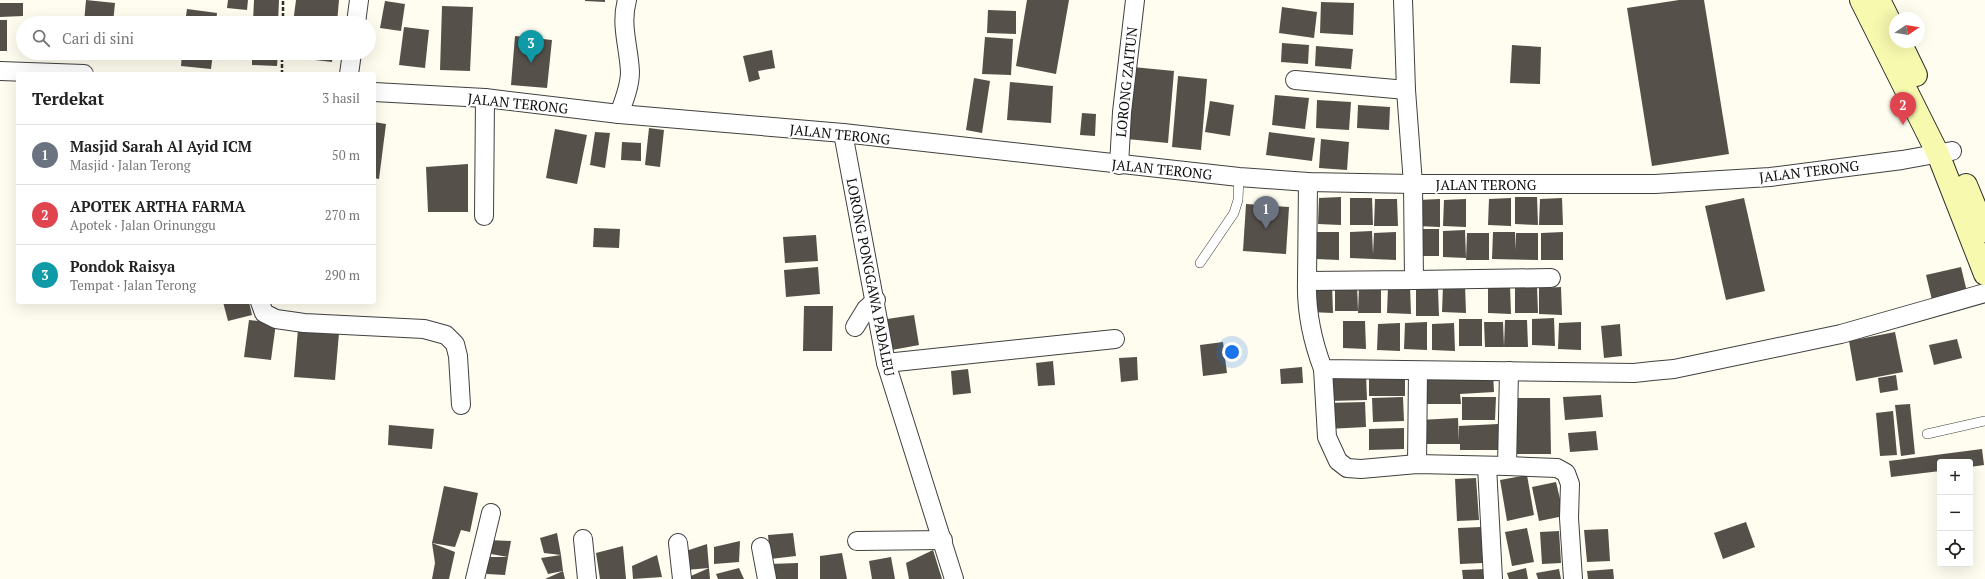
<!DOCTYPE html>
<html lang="id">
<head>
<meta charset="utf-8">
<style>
	body { margin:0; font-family:"PT Serif",serif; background:#f2f2f2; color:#222 }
	.controls { position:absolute; right:12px; bottom:12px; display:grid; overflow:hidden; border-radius:4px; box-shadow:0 4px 16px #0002 }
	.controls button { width:36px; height:36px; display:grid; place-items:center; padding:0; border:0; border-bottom:1px solid #e0e0e0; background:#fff; color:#222; font:20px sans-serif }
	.compass { position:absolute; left:1889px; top:12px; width:36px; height:36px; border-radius:50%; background:#fff; box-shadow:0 4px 16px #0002; rotate:78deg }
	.you { position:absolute; left:1232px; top:352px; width:14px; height:14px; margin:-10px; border:3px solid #fff; border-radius:50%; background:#1a73e8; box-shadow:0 0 0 6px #1a73e833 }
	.badge { display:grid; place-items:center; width:26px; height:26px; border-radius:50%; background:#2563eb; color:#fff; font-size:13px; font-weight:700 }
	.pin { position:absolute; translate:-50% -33px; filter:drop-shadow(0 1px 2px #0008) }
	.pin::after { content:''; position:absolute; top:21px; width:14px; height:12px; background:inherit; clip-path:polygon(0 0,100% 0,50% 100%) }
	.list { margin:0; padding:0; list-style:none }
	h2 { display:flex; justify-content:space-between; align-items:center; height:52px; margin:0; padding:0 16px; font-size:17px }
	h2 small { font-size:13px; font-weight:400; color:#767676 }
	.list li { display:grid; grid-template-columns:26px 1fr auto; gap:12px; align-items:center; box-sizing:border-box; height:60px; padding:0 16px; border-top:1px solid #e0e0e0 }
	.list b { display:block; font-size:15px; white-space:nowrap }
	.list p { margin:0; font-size:13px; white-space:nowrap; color:#767676 }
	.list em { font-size:13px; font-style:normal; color:#767676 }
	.icon { flex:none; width:22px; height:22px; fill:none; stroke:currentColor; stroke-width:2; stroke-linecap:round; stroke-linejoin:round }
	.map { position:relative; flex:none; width:1985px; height:579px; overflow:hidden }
	.search { position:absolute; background:#fff; box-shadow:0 4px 16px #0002; left:16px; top:16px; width:360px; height:44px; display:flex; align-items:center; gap:10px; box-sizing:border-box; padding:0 14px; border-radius:22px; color:#767676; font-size:15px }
	.panel { position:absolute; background:#fff; box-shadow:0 4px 16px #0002; left:16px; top:72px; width:360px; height:232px; border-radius:4px }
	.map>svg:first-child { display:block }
	.building { fill:#55504a }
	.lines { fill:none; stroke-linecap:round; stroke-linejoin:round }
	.lane-casing { stroke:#404040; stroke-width:10 }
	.street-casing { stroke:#404040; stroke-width:20 }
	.secondary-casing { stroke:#2f2f2f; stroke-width:24 }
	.path { stroke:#2f2f2f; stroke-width:2.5; stroke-dasharray:4 2; stroke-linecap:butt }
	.lane { stroke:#fff; stroke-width:9 }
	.street { stroke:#fff; stroke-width:18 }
	.secondary { stroke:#f7f9af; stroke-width:22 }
	.labels { text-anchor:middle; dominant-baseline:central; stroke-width:4; stroke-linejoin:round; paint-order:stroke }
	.street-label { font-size:14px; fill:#0d0d0d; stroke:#fff }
</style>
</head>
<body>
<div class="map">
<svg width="1985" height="579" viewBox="0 0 1985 579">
	<rect width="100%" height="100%" fill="#fefdef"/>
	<g class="building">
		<path d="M86 0 115 3 113 23H84Z"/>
		<path d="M228 0H248L247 10 227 8Z"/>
		<path d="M254 0H279L278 23 253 22Z"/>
		<path d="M296 0H339L337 23H293Z"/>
		<path d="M585 0H605V2L585 1Z"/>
		<path d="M1027 0H1069L1056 74 1016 66Z"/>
		<path d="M1679 0H1704L1729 154 1652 166 1627 8Z"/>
		<path d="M385 1 405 4 401 31 380 28Z"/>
		<path d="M1321 2 1354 3 1353 35 1320 33Z"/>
		<path d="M0 3H23V16L0 17Z"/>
		<path d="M442 6 473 7 470 71 440 70Z"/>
		<path d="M1282 7 1317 12 1314 38 1279 33Z"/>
		<path d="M187 9 217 13 216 23H185Z"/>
		<path d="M988 10 1016 11V34L987 33Z"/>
		<rect x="0" y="20" width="7" height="31"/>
		<path d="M404 27 429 30 425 68 399 65Z"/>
		<path d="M515 36 552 40 547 88 511 85Z"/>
		<path d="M985 37 1013 39 1011 75 982 74Z"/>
		<path d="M1282 43 1309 45 1308 64 1281 62Z"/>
		<path d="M1512 45 1541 47 1540 84 1510 83Z"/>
		<path d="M1316 46 1353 49 1351 69 1315 66Z"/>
		<path d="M772 50 775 68 758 71 760 79 749 82 743 56Z"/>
		<path d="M182 53H213L211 69 181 66Z"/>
		<path d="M252 53H278L277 66 252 65Z"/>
		<path d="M289 53H333L332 62 289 57Z"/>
		<path d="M1133 67 1174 71 1168 143 1127 139Z"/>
		<path d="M1178 76 1207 79 1201 150 1172 147Z"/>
		<path d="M974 78 990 81 982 133 966 130Z"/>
		<path d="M1010 82 1053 86 1051 123 1007 120Z"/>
		<path d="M1275 95 1309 98 1305 129 1272 125Z"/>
		<path d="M1317 100 1351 102 1349 130 1316 128Z"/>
		<path d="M1210 101 1234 105 1230 136 1205 132Z"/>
		<path d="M1358 105 1390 107 1389 130 1357 128Z"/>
		<path d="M1082 113 1096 114 1095 136 1080 135Z"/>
		<path d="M374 122 386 124 379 179 374 178Z"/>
		<path d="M649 128 664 130 660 167 645 165Z"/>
		<path d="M555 129 587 135 577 184 546 178Z"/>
		<path d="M595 132 610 133 605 168 590 165Z"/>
		<path d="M1269 132 1315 138 1312 161 1266 155Z"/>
		<path d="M1321 139 1349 142 1347 170 1319 168Z"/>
		<path d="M622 142 641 143V161L621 160Z"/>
		<path d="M468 164V212H428L426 167Z"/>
		<path d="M1341 197V225L1318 224 1319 198Z"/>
		<path d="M1515 197H1537L1538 225 1515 224Z"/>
		<path d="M1350 198H1372L1373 225H1350Z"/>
		<path d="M1511 198V226L1488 225 1489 199Z"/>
		<path d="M1562 198 1563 225H1539L1540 199Z"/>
		<path d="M1744 198 1765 291 1726 300 1705 206Z"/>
		<path d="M1375 199H1397L1398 226H1374Z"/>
		<path d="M1440 199V227L1417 226 1418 200Z"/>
		<path d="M1466 199V227L1443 226 1444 200Z"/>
		<path d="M1246 204 1289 207 1286 254 1243 251Z"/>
		<path d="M594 228 620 229 619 248 593 247Z"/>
		<path d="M1417 229H1439V256H1416Z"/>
		<path d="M1465 230 1466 258 1443 257V231Z"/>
		<path d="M1372 231 1373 254 1374 233 1396 232V260L1350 258V232Z"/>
		<path d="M1316 232H1339V260L1316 259Z"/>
		<path d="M1493 232H1515V250L1516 233H1538V260L1492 259Z"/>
		<path d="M1563 232V260H1541V233Z"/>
		<path d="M1467 233H1489V260H1466Z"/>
		<path d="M816 235 818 261 785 263 783 237Z"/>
		<path d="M818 267 820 294 786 297 784 270Z"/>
		<path d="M1961 267 1967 292 1932 300 1926 275Z"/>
		<path d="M1357 283 1358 311H1335V284Z"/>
		<path d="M1332 285 1333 313 1310 312V286Z"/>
		<path d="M1465 285 1466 313 1442 312 1443 286Z"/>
		<path d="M1359 286H1381V313H1358Z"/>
		<path d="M1410 286 1411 314 1387 313 1388 287Z"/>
		<path d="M1510 286 1511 314 1488 313V287Z"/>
		<path d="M1537 286 1538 313H1515V287Z"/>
		<path d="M1561 287 1562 315 1539 314V288Z"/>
		<path d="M1416 289H1438L1439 316H1416Z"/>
		<path d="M223 302H249L252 315 228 321Z"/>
		<path d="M804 306H833L832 351H803Z"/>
		<path d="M914 315 919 345 892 350 887 319Z"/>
		<path d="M1554 318 1555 346 1532 345V319Z"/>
		<rect x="1459" y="319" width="23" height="27"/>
		<path d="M249 320 276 323 271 360 244 357Z"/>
		<path d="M1505 320H1527L1528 347H1504Z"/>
		<path d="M1343 321H1365L1366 349 1343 348Z"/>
		<path d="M1427 322V350L1404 349 1405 323Z"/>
		<path d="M1484 322H1503L1504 347H1485Z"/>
		<path d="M1581 322V350L1558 349 1559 323Z"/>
		<path d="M1400 323V351L1377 350 1378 324Z"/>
		<path d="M1454 323 1455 351 1432 350V324Z"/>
		<path d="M1620 324 1622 356 1604 358 1601 326Z"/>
		<path d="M298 329 339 333 335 380 294 377Z"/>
		<path d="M1895 332 1903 372 1856 381 1849 341Z"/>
		<path d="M1957 339 1962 358 1934 365 1929 345Z"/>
		<path d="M1223 342 1227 373 1203 376 1200 345Z"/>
		<path d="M1137 357 1138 380 1121 382 1119 358Z"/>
		<path d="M1053 361 1055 385 1038 386 1036 363Z"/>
		<path d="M1302 367 1303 383 1281 384 1280 369Z"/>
		<path d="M968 369 971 393 953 395 951 371Z"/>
		<path d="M1405 371V396H1369V372Z"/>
		<path d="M1493 373 1494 392 1460 394 1461 404H1422L1421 380 1460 378Z"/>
		<path d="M1366 374 1367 400 1328 401V376Z"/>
		<path d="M1896 375 1898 390 1880 393 1878 378Z"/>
		<path d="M1601 395 1603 417 1565 420 1563 397Z"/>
		<path d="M1403 397 1404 421 1373 422 1372 398Z"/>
		<path d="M1462 397H1496L1495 420H1462Z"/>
		<path d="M1516 398H1550L1551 454H1512Z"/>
		<path d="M1365 402 1366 427 1327 429V403Z"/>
		<path d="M1910 404 1915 454 1901 456 1895 405Z"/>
		<path d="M1893 411 1897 455 1880 456 1876 413Z"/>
		<path d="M1458 418 1459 442V426L1498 424 1499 450H1460V444H1420L1419 420Z"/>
		<path d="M389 425 434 429 432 449 388 445Z"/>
		<path d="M1404 428V449L1369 450V429Z"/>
		<path d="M1596 431 1598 450 1570 452 1568 433Z"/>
		<path d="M1982 449 1984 465 1970 467V462H1940V471L1891 477 1889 461Z"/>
		<path d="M1527 475 1534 515 1507 521 1500 480Z"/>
		<path d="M1476 478 1479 520 1457 521 1455 479Z"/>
		<path d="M1556 482 1564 516 1539 521 1532 487Z"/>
		<path d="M444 486 478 493 470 532 461 530 455 547 432 543Z"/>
		<path d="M1746 522 1755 547 1723 559 1714 533Z"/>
		<path d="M1481 527 1483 563 1460 564 1458 528Z"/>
		<path d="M1527 528 1534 562 1512 566 1505 532Z"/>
		<path d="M1608 529 1610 561 1587 562 1584 530Z"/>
		<path d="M1559 531 1561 563 1542 564 1540 532Z"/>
		<path d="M557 533 561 555 563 571 548 574 541 558 561 555 544 553 540 538Z"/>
		<path d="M793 533 796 556 770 559 768 535Z"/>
		<path d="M489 540 511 541 508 557 491 554Z"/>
		<path d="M740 541 739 562 714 564V547Z"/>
		<path d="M432 543 455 552 449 579H432L435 563Z"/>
		<path d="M707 544 709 568 710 579H684L709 568 686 570V551Z"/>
		<path d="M623 546 626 579H600L596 553Z"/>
		<path d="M933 550 942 579H909L906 563Z"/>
		<path d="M842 553 847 579H820V556Z"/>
		<path d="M657 555 662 577 633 579 632 566Z"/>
		<path d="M485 557H508L505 575 487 574Z"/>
		<path d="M891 557 895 579H872L869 561Z"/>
		<path d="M798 563V579H770V564Z"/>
		<path d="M739 568 744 579H718L716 574Z"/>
		<path d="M1526 568 1528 579H1509L1507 573Z"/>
		<path d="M1486 569 1487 579H1463L1462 570Z"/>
		<path d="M1559 569 1561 579H1538L1536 573Z"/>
		<path d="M1613 569 1614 579H1588L1587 571Z"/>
		<path d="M563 571 565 579H545Z"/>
	</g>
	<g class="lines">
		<defs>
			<g id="lane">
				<path d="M1200 263 1234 213 1238 200 1239 177"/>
				<path d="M1927 434 1985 421"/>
			</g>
			<g id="street">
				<path d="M356 23 359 0"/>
				<path d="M0 71 84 74"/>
				<path d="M349 74 352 53"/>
				<path d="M1295 80 1406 90"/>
				<path d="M374 92 485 98 619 114 843 133 1239 177 1308 182 1413 184H1655L1770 177 1902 160 1952 151"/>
				<path d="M619 114C624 101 630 86 630 72 629 47 620 25 627 0"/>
				<path d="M843 133 886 363 954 579"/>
				<path d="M1119 165 1122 112 1135 0"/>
				<path d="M1308 182 1307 281 1414 280 1413 184 1406 90 1403 0"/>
				<path d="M484 216 485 98"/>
				<path d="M1414 280 1551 278"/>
				<path d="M1307 281C1306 313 1312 340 1323 369L1634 373 1652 371 1674 369 1841 334 1985 293"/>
				<path d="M260 302 264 313 276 319 304 323 424 329 446 335 455 344 458 356 461 405"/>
				<path d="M855 327 866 309 876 300"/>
				<path d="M886 363 1115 339"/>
				<path d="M1323 369 1327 437 1338 461 1347 468 1361 469 1417 464 1507 466 1557 468 1566 473 1570 484 1569 518 1573 579"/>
				<path d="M1417 464 1418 371"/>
				<path d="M1487 466 1493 579"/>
				<path d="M1507 466 1509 371"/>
				<path d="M583 539 587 579"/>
				<path d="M857 541 943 540"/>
				<path d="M678 543 682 579"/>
				<path d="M761 547 767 579"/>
				<path d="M475 579 491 513"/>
			</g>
			<g id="secondary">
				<path d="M1861 0 1938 154 1985 274"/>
				<path d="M1879 0 1895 32"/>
				<path d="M1900 42 1916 75"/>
				<path d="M1966 185 1985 231"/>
			</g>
		</defs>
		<use href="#lane" class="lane-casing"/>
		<use href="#street" class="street-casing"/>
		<use href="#secondary" class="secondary-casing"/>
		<g class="path">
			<path d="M283 23V0"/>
			<path d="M282 74V53"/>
		</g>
		<use href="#lane" class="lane"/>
		<use href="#street" class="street"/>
		<use href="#secondary" class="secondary"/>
	</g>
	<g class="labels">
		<g class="street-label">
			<text transform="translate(1126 82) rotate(-84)">LORONG ZAITUN</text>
			<text transform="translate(518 103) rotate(6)">JALAN TERONG</text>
			<text transform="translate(840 134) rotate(6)">JALAN TERONG</text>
			<text transform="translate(1162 169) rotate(6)">JALAN TERONG</text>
			<text transform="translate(1809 171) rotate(-7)">JALAN TERONG</text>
			<text x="1486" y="184">JALAN TERONG</text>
			<text transform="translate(871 277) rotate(79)">LORONG PONGGAWA PADALEU</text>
		</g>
	</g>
</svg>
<div class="controls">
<button>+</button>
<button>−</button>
<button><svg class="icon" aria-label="locate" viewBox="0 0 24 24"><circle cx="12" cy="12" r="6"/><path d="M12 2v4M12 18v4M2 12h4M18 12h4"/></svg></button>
</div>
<svg class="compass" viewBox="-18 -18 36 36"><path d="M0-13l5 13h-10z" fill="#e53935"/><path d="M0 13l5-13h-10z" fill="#767676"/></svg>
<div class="you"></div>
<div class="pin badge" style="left:1266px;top:229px;background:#6b7280">1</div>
<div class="pin badge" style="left:1903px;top:125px;background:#e0444e">2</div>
<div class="pin badge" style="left:531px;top:63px;background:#0f9aa8">3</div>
<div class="search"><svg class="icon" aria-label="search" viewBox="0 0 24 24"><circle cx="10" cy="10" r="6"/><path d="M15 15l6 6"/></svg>Cari di sini</div>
<section class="panel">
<h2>Terdekat<small>3 hasil</small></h2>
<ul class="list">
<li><span class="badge" style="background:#6b7280">1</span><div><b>Masjid Sarah Al Ayid ICM</b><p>Masjid · Jalan Terong</p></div><em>50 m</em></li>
<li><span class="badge" style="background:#e0444e">2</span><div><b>APOTEK ARTHA FARMA</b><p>Apotek · Jalan Orinunggu</p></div><em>270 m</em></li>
<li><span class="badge" style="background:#0f9aa8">3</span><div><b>Pondok Raisya</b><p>Tempat · Jalan Terong</p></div><em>290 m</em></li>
</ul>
</section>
</div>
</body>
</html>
